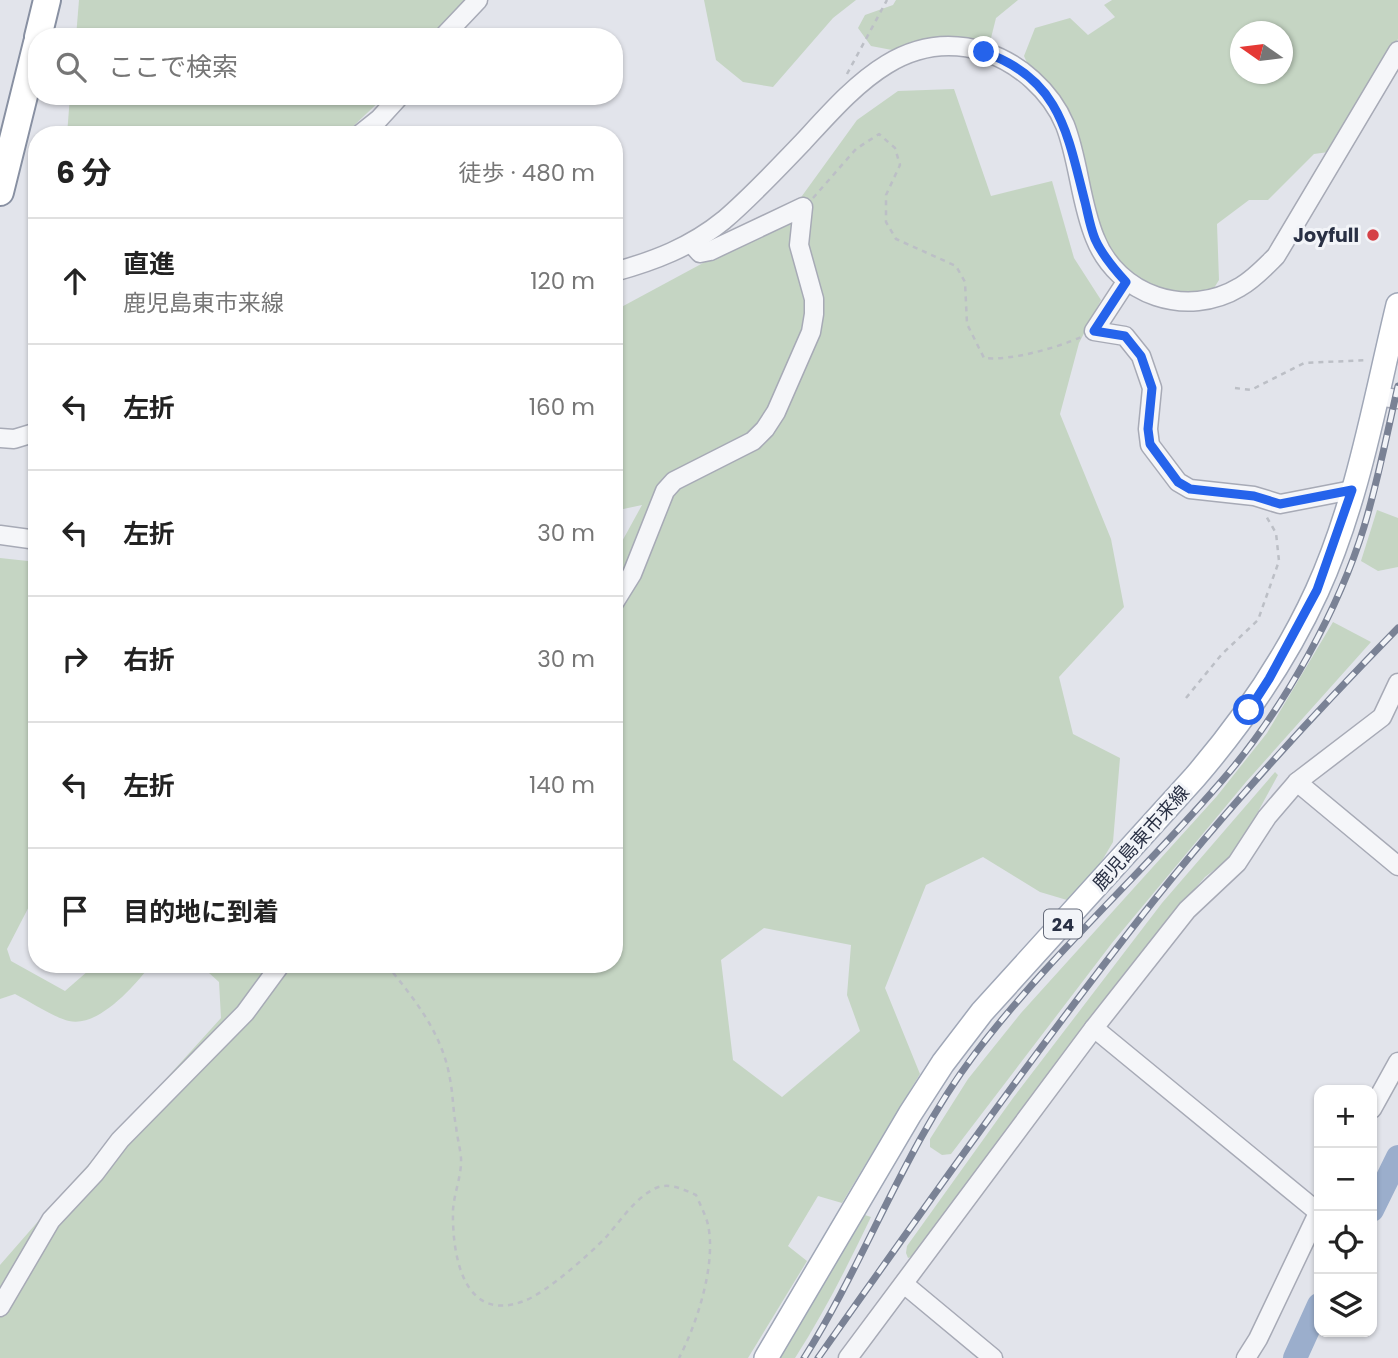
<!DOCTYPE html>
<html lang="ja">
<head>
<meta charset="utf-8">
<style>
	body { margin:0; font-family:Poppins,"Noto Sans JP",sans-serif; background:#f2f2f2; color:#222 }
	.controls { position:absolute; right:21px; bottom:21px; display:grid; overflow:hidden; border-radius:14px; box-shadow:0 2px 5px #0004 }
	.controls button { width:63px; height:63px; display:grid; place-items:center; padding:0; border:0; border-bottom:2px solid #e0e0e0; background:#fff; color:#222; font:35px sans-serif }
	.compass { position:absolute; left:1230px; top:21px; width:63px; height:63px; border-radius:50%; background:#fff; box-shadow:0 2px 5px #0004; rotate:284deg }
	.stop { position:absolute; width:21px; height:21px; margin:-16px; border:5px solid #2563eb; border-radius:50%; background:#fff }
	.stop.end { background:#2563eb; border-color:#fff; box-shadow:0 2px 7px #0008 }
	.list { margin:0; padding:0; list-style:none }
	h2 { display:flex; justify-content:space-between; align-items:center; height:91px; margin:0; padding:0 28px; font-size:30px }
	h2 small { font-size:23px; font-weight:400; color:#767676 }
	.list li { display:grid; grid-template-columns:46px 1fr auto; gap:21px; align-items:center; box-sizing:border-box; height:126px; padding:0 28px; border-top:2px solid #e0e0e0 }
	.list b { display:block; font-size:26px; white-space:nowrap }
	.list p { margin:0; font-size:23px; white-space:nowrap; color:#767676 }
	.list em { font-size:23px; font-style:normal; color:#767676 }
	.icon { flex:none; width:38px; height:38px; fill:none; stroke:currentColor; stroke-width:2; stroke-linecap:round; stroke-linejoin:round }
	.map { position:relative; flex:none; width:1398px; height:1358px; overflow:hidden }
	.search { position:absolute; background:#fff; box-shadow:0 2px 5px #0004; left:28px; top:28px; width:595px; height:77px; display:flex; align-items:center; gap:18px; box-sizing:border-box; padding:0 24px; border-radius:28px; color:#767676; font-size:26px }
	.panel { position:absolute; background:#fff; box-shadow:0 2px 5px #0004; left:28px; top:126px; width:595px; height:847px; border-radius:28px }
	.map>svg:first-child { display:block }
	.green { fill:#c5d5c3; fill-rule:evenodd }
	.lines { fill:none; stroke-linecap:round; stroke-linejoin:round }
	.river { stroke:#9baecc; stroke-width:24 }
	.minor-casing { stroke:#a7aab6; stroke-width:21 }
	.major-casing { stroke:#a0a7b7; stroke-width:26 }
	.highway-casing { stroke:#8890a2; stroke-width:30 }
	.path { stroke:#bcbfc6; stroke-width:2.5; stroke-dasharray:5 5; stroke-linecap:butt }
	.minor { stroke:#f5f6f9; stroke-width:18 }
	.major { stroke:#fff; stroke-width:23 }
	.highway { stroke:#fff; stroke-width:26 }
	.rail-casing { stroke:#7a8295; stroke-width:7 }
	.rail { stroke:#f2f4f8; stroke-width:4.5; stroke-dasharray:13; stroke-linecap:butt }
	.route { stroke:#2563eb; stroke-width:9 }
	.poi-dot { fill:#d54248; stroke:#f2f4f8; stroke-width:2.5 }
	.labels { text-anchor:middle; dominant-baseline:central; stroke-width:6; stroke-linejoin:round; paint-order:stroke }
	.shield { fill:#f2f4f8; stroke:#656b7a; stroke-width:2 }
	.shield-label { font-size:18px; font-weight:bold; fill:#293044 }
	.poi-label { font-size:19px; font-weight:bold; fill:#293044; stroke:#f2f4f8; text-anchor:end }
	.street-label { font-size:19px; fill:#293044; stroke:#f2f4f8 }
</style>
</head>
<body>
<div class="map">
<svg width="1398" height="1358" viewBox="0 0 1398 1358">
	<rect width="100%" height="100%" fill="#e2e4eb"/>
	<g class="green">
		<path d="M79 0H465L429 37H76Z"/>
		<path d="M704 0H856L833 18 773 87 743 82 716 60Z"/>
		<path d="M896 0H1018L996 18 990 42 958 37 926 40 892 50 871 46 858 28 865 15 893 5Z"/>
		<path d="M1112 0H1398V39L1356 110 1336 151 1314 154 1268 200H1249L1217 224 1219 280 1214 288C1167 299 1141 287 1111 250L1024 56 1035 28 1070 18 1088 35 1115 17 1104 5ZM1240 32H1282V74H1240Z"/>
		<path d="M954 89 991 196 1052 181 1074 258 1101 300 1079 343 1060 414 1111 539 1124 607 1059 677 1073 734 1120 758 1113 842 1077 903 1040 892 983 857 926 885 885 988 920 1074 842 1203 818 1196 788 1246 807 1261 748 1358H0V1265L69 1186 221 1018 219 982 199 964H614V556L642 505 614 511V311L716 256 794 207 857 120 898 91ZM764 928 851 945 847 995 860 1031 782 1097 733 1060 721 960Z"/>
		<path d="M70 96H385L344 135H67Z"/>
		<path d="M1377 510 1398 518V567L1378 571 1361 561Z"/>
		<path d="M0 558 37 562V891L7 949 11 961 65 991 96 964H151C136 985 98 1028 69 1021 55 1018 29 1001 15 994L0 999Z"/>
		<path d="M1333 622 1371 642 1246 782 1112 943 951 1154 942 1155 930 1147V1139L968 1079 1021 1013 1217 796 1267 733Z"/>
		<path d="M1275 772 1278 775 1235 854 1205 877 1163 926 916 1255 908 1258 906 1253 907 1246 1013 1098 1162 903Z"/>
		<path d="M865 1215 871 1217C848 1265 824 1313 795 1358H777Z"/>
	</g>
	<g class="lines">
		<g class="river">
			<path d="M1372 1210 1398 1157"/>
			<path d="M1295 1358 1319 1305"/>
		</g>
		<defs>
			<g id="minor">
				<path d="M443 37 478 0"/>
				<path d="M359 135 379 119 400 96"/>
				<path d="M614 272C654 261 691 247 724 220 752 196 777 169 803 142 852 89 904 26 985 52 1019 63 1051 91 1065 125 1079 161 1080 202 1095 238 1118 296 1187 319 1240 287 1254 279 1265 267 1276 256L1398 51"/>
				<path d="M1126 282 1094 331 1125 336 1141 356 1152 388 1148 429 1150 445 1178 482 1190 489 1254 496 1280 504 1352 490"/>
				<path d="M1377 396 1398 399"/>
				<path d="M0 438 14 439 37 432"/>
				<path d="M0 535 37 540"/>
				<path d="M614 603 632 574 665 491 674 481 753 441 765 429 776 412 811 332 814 314V299L799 245 803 207 710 251 700 253 691 243"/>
				<path d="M1297 782 1398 866"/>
				<path d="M1094 1028 1318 1212"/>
				<path d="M1372 1109 1398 1062"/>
				<path d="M904 1284 993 1358"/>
				<path d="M0 1307 51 1220 95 1173 120 1140 245 1013 281 964"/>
				<path d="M848 1358 1094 1028 1187 910 1237 863 1267 817 1297 782 1382 717 1398 683"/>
				<path d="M1246 1358 1258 1339 1319 1211"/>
			</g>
			<path id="major" d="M766 1358 910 1114 943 1063 982 1012 1195 777C1244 720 1286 659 1317 591 1358 501 1375 400 1398 305"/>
			<g id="highway">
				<path d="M38 37 47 0"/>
				<path d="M0 192 37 43"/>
			</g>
		</defs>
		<use href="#minor" class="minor-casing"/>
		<use href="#major" class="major-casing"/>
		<use href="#highway" class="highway-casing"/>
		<g class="path">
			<path d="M847 74 887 0"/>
			<path d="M813 198 856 149 879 134 895 148 900 165 886 195V222L896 239 956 266 965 282 967 324 984 358C1010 361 1057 348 1081 337"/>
			<path d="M1235 388 1251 390 1304 363 1368 360"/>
			<path d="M614 642V674"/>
			<path d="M1186 698 1222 654 1258 620 1279 561 1276 533 1266 516"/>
			<path d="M389 964 390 969C417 1002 443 1036 450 1079 453 1094 453 1111 456 1126 457 1137 460 1147 461 1158 462 1175 454 1193 453 1210 452 1255 463 1324 524 1301 546 1293 590 1254 607 1236 622 1219 635 1198 656 1188 670 1182 684 1190 696 1195 700 1204 704 1212 707 1221 718 1260 697 1324 679 1358"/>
		</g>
		<use href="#minor" class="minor"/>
		<use href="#major" class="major"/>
		<use href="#highway" class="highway"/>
		<defs>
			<g id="rail">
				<path d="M804 1358C866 1260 904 1148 974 1055 1051 953 1149 868 1231 770 1285 705 1339 609 1364 527 1378 481 1387 433 1398 386"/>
				<path d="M818 1358C924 1208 1030 1058 1144 913 1222 814 1309 719 1398 628"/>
			</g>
		</defs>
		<use href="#rail" class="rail-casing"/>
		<use href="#rail" class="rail"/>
	</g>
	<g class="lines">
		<path class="route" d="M984 52C1060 79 1067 132 1085 202 1088 214 1090 227 1095 239 1102 255 1114 269 1126 282L1094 331 1125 336 1141 356 1152 388 1148 429 1150 444 1178 482 1190 489 1254 496 1280 504 1352 490 1317 590 1269 679 1249 710"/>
	</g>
	<circle class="poi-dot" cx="1373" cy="235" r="7"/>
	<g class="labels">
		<rect class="shield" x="1044" y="909.5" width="38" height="29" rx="5"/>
		<g class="shield-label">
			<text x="1063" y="924">24</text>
		</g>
		<g class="poi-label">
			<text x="1359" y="235">Joyfull</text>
		</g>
		<g class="street-label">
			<text transform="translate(1141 838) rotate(-48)">鹿児島東市来線</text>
		</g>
	</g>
</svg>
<div class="controls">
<button>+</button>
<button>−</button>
<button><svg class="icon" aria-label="locate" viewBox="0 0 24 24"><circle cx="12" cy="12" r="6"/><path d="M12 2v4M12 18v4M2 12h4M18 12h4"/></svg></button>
<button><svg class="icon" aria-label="layers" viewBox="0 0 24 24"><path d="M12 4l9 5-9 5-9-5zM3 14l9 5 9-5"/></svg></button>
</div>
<svg class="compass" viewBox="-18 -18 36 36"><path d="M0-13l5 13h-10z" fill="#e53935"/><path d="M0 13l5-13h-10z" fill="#767676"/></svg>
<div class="stop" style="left:1249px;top:710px"></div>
<div class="stop end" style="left:984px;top:52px"></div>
<div class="search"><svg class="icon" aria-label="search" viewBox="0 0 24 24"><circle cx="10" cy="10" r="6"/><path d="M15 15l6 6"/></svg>ここで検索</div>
<section class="panel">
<h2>6 分<small>徒歩 · 480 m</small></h2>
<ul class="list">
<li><svg class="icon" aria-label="ahead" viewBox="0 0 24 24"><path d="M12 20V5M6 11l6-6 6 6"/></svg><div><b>直進</b><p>鹿児島東市来線</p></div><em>120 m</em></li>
<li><svg class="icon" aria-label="left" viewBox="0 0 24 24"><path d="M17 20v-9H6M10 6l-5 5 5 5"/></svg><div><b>左折</b></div><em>160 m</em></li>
<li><svg class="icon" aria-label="left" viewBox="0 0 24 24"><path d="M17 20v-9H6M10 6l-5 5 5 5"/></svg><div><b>左折</b></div><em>30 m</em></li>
<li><svg class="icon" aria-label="right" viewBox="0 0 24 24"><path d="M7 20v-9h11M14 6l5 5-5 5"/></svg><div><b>右折</b></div><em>30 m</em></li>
<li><svg class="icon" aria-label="left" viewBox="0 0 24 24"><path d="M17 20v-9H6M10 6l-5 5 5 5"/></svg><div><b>左折</b></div><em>140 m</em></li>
<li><svg class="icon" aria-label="arrive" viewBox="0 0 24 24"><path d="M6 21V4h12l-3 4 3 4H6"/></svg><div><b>目的地に到着</b></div></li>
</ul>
</section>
</div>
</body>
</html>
